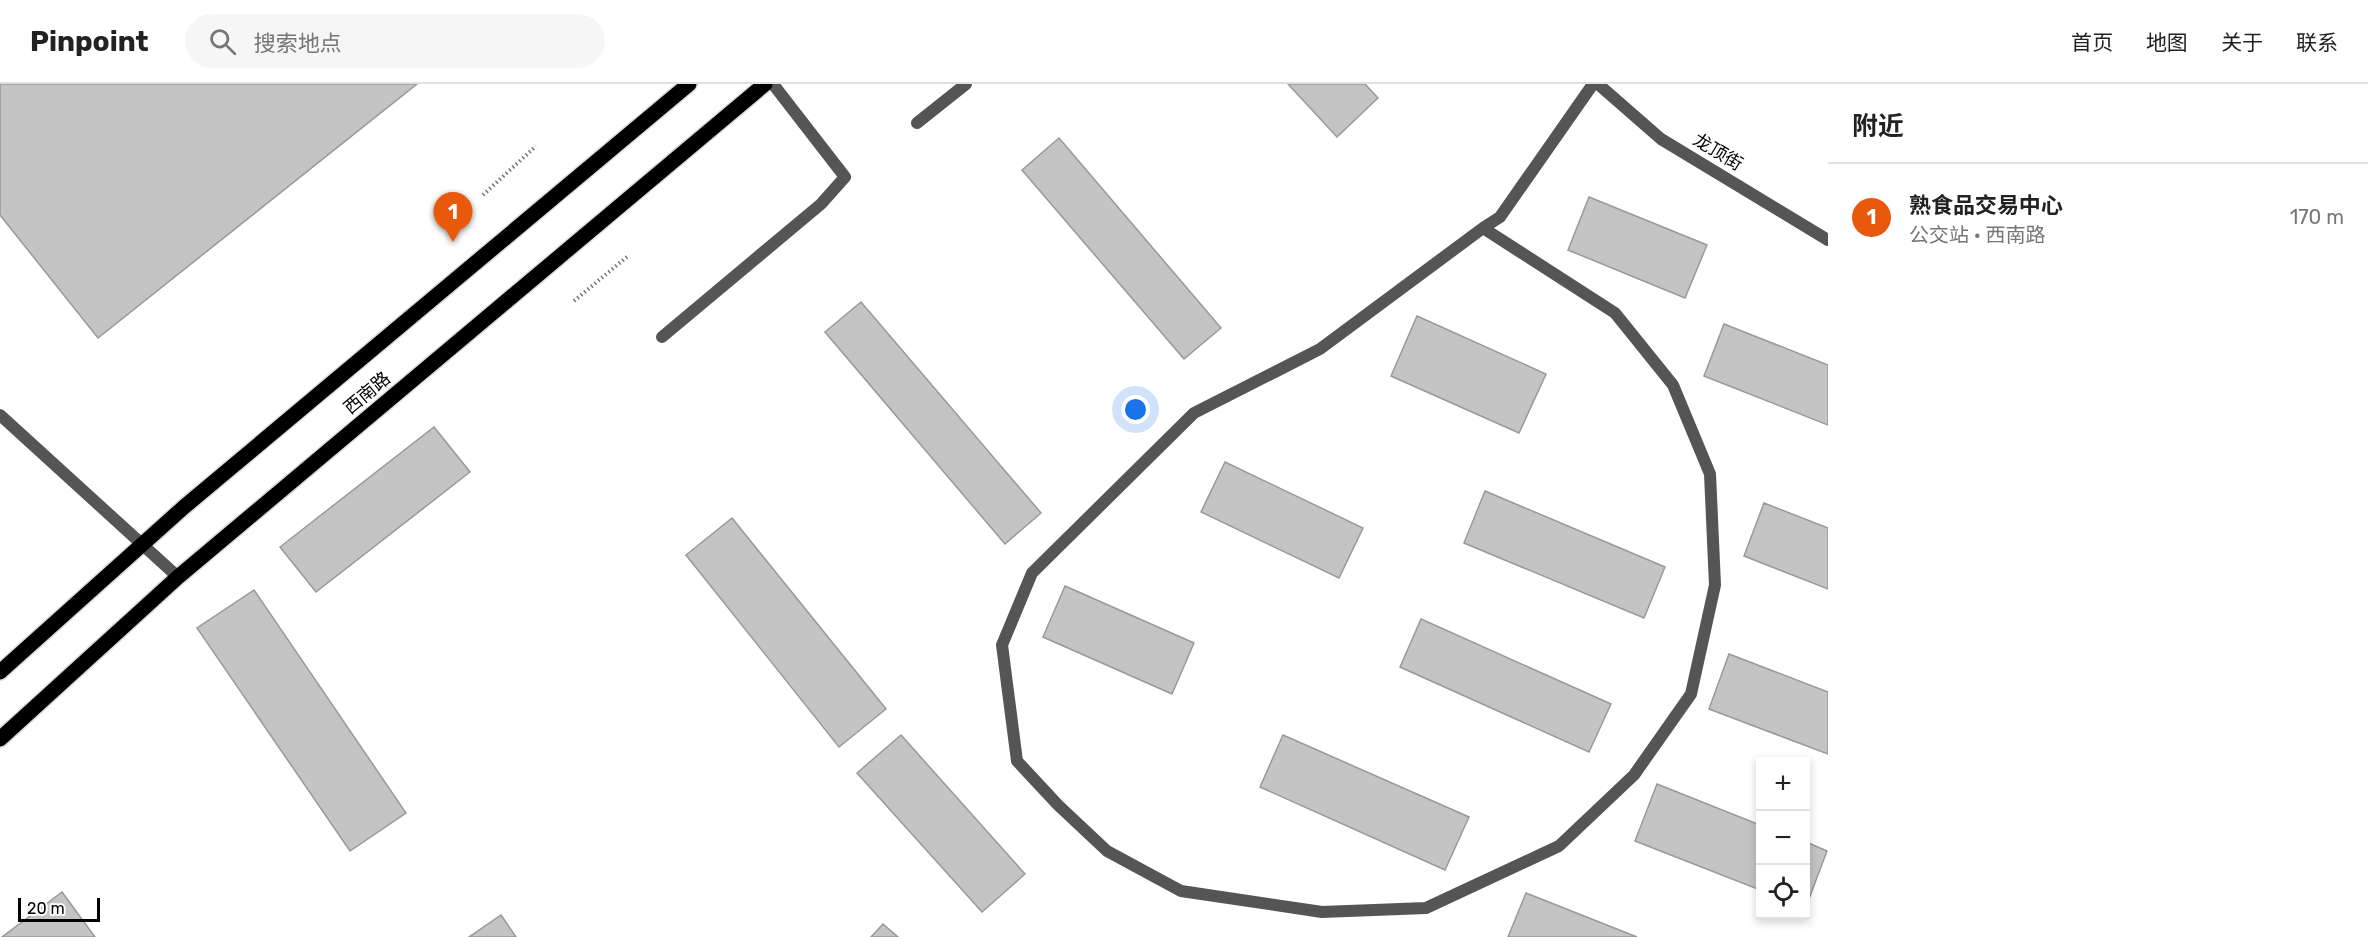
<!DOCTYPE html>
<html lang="zh">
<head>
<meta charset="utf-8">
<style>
	body { margin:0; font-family:Rubik,"Noto Sans SC",sans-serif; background:#f6f6f6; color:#222 }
	.controls { position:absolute; right:18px; bottom:18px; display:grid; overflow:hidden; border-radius:0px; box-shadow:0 3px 9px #0003 }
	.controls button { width:54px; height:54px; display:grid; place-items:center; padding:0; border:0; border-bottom:2px solid #e0e0e0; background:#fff; color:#222; font:30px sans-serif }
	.scale { position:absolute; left:18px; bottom:15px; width:82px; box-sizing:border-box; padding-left:6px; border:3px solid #000; border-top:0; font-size:16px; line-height:21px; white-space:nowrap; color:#000; -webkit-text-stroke:4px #fff; paint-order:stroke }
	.you { position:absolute; left:1136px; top:326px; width:21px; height:21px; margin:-15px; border:4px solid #fff; border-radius:50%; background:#1a73e8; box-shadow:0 0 0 9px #1a73e833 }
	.badge { display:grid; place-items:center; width:39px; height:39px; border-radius:50%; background:#ea580c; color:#fff; font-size:20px; font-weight:700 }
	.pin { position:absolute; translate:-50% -50px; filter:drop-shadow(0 2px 3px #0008) }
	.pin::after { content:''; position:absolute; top:32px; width:21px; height:18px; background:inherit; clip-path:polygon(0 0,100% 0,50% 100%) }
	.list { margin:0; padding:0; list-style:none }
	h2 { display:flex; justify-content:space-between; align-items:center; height:78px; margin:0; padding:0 24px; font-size:26px }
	h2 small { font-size:20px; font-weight:400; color:#767676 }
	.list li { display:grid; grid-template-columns:39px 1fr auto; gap:18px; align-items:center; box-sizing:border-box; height:108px; padding:0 24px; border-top:2px solid #e0e0e0 }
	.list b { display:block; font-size:22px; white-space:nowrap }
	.list p { margin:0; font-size:20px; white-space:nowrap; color:#767676 }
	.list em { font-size:20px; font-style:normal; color:#767676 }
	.icon { flex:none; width:33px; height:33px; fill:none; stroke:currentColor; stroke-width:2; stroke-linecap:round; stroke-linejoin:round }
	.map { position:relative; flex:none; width:1828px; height:853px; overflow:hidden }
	header { display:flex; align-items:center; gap:36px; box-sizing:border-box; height:84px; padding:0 30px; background:#fff; border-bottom:2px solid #e0e0e0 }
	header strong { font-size:28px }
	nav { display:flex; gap:33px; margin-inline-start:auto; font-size:21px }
	.search { width:420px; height:54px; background:#f6f6f6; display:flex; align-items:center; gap:15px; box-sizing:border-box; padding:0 21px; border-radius:33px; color:#767676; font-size:22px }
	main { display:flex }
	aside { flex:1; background:#fff }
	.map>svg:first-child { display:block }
	.building { fill:#c4c4c4; stroke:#999; stroke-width:1.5 }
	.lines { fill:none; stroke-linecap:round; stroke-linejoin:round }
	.primary-casing { stroke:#dbdbdb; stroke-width:18 }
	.path { stroke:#777; stroke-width:4; stroke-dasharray:1.5 3; stroke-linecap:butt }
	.street { stroke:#555; stroke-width:12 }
	.primary { stroke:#000; stroke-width:15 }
	.labels { text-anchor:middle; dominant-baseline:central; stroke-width:4.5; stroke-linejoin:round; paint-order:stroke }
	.street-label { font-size:18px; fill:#000; stroke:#fff }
</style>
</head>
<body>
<header>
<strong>Pinpoint</strong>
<div class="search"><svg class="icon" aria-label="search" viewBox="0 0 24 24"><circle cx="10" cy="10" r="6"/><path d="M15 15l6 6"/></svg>搜索地点</div>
<nav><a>首页</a><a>地图</a><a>关于</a><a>联系</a></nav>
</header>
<main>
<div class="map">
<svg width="1828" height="853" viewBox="0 0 1828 853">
	<rect width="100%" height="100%" fill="#fff"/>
	<g class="building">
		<path d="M0 0H417L98 254 0 131Z"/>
		<path d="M1288 0H1365L1378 14 1337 53Z"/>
		<path d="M1059 54 1221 244 1184 275 1022 86Z"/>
		<path d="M1589 113 1707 161 1685 214 1568 166Z"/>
		<path d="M861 218 1041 429 1005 460 825 248Z"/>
		<path d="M1417 232 1546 290 1519 349 1391 292Z"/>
		<path d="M1724 240 1828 281V341L1704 292Z"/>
		<path d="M434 343 470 388 316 508 280 463Z"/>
		<path d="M1225 378 1363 444 1339 494 1201 428Z"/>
		<path d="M1485 407 1665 483 1644 534 1464 459Z"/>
		<path d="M1764 419 1828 444V505L1744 472Z"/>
		<path d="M732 434 886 625 839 663 686 471Z"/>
		<path d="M1065 502 1194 559 1172 610 1043 553Z"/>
		<path d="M254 506 406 729 350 767 197 544Z"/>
		<path d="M1421 535 1611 620 1589 668 1400 583Z"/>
		<path d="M1729 570 1828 608V670L1709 625Z"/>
		<path d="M901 651 1025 790 982 828 857 689Z"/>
		<path d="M1283 651 1469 733 1445 786 1260 703Z"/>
		<path d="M1657 700 1760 741V806L1635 757Z"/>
		<path d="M1806 758 1827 767 1806 823Z"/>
		<path d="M62 808 95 853H2Z"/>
		<path d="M1526 809 1637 853H1508Z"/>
		<path d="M501 831 516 853H469Z"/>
		<path d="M883 840 898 853H871Z"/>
	</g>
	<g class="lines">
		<defs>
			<g id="primary">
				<path d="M0 588 184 423 689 0"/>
				<path d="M0 655 178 493 765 0"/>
			</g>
		</defs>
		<use href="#primary" class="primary-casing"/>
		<g class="path">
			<path d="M483 111 536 62"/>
			<path d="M574 217 628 172"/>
		</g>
		<g class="street">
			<path d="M1598 0 1661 55 1828 156"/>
			<path d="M917 39 966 0"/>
			<path d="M1483 144 1615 229 1673 301 1710 390 1715 501 1691 610 1634 691 1559 762 1426 824 1322 828 1181 807 1107 767 1058 721 1017 677 1002 561 1032 489 1194 329 1320 265 1483 144 1500 133 1593 0"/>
			<path d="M662 253 821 120 845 93 773 0"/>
			<path d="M0 331 178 493"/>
		</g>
		<use href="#primary" class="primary"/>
	</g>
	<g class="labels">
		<g class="street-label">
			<text transform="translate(1718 68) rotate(31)">龙顶街</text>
			<text transform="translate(367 309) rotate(-40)">西南路</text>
		</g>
	</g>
</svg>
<div class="controls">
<button>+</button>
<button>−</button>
<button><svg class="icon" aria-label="locate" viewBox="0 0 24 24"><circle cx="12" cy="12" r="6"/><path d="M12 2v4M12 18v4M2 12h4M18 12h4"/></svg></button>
</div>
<div class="scale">20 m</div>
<div class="you"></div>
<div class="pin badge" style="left:453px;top:158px">1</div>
</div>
<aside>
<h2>附近<small></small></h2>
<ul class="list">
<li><span class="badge">1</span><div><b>熟食品交易中心</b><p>公交站 · 西南路</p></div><em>170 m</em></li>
</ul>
</aside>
</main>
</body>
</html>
